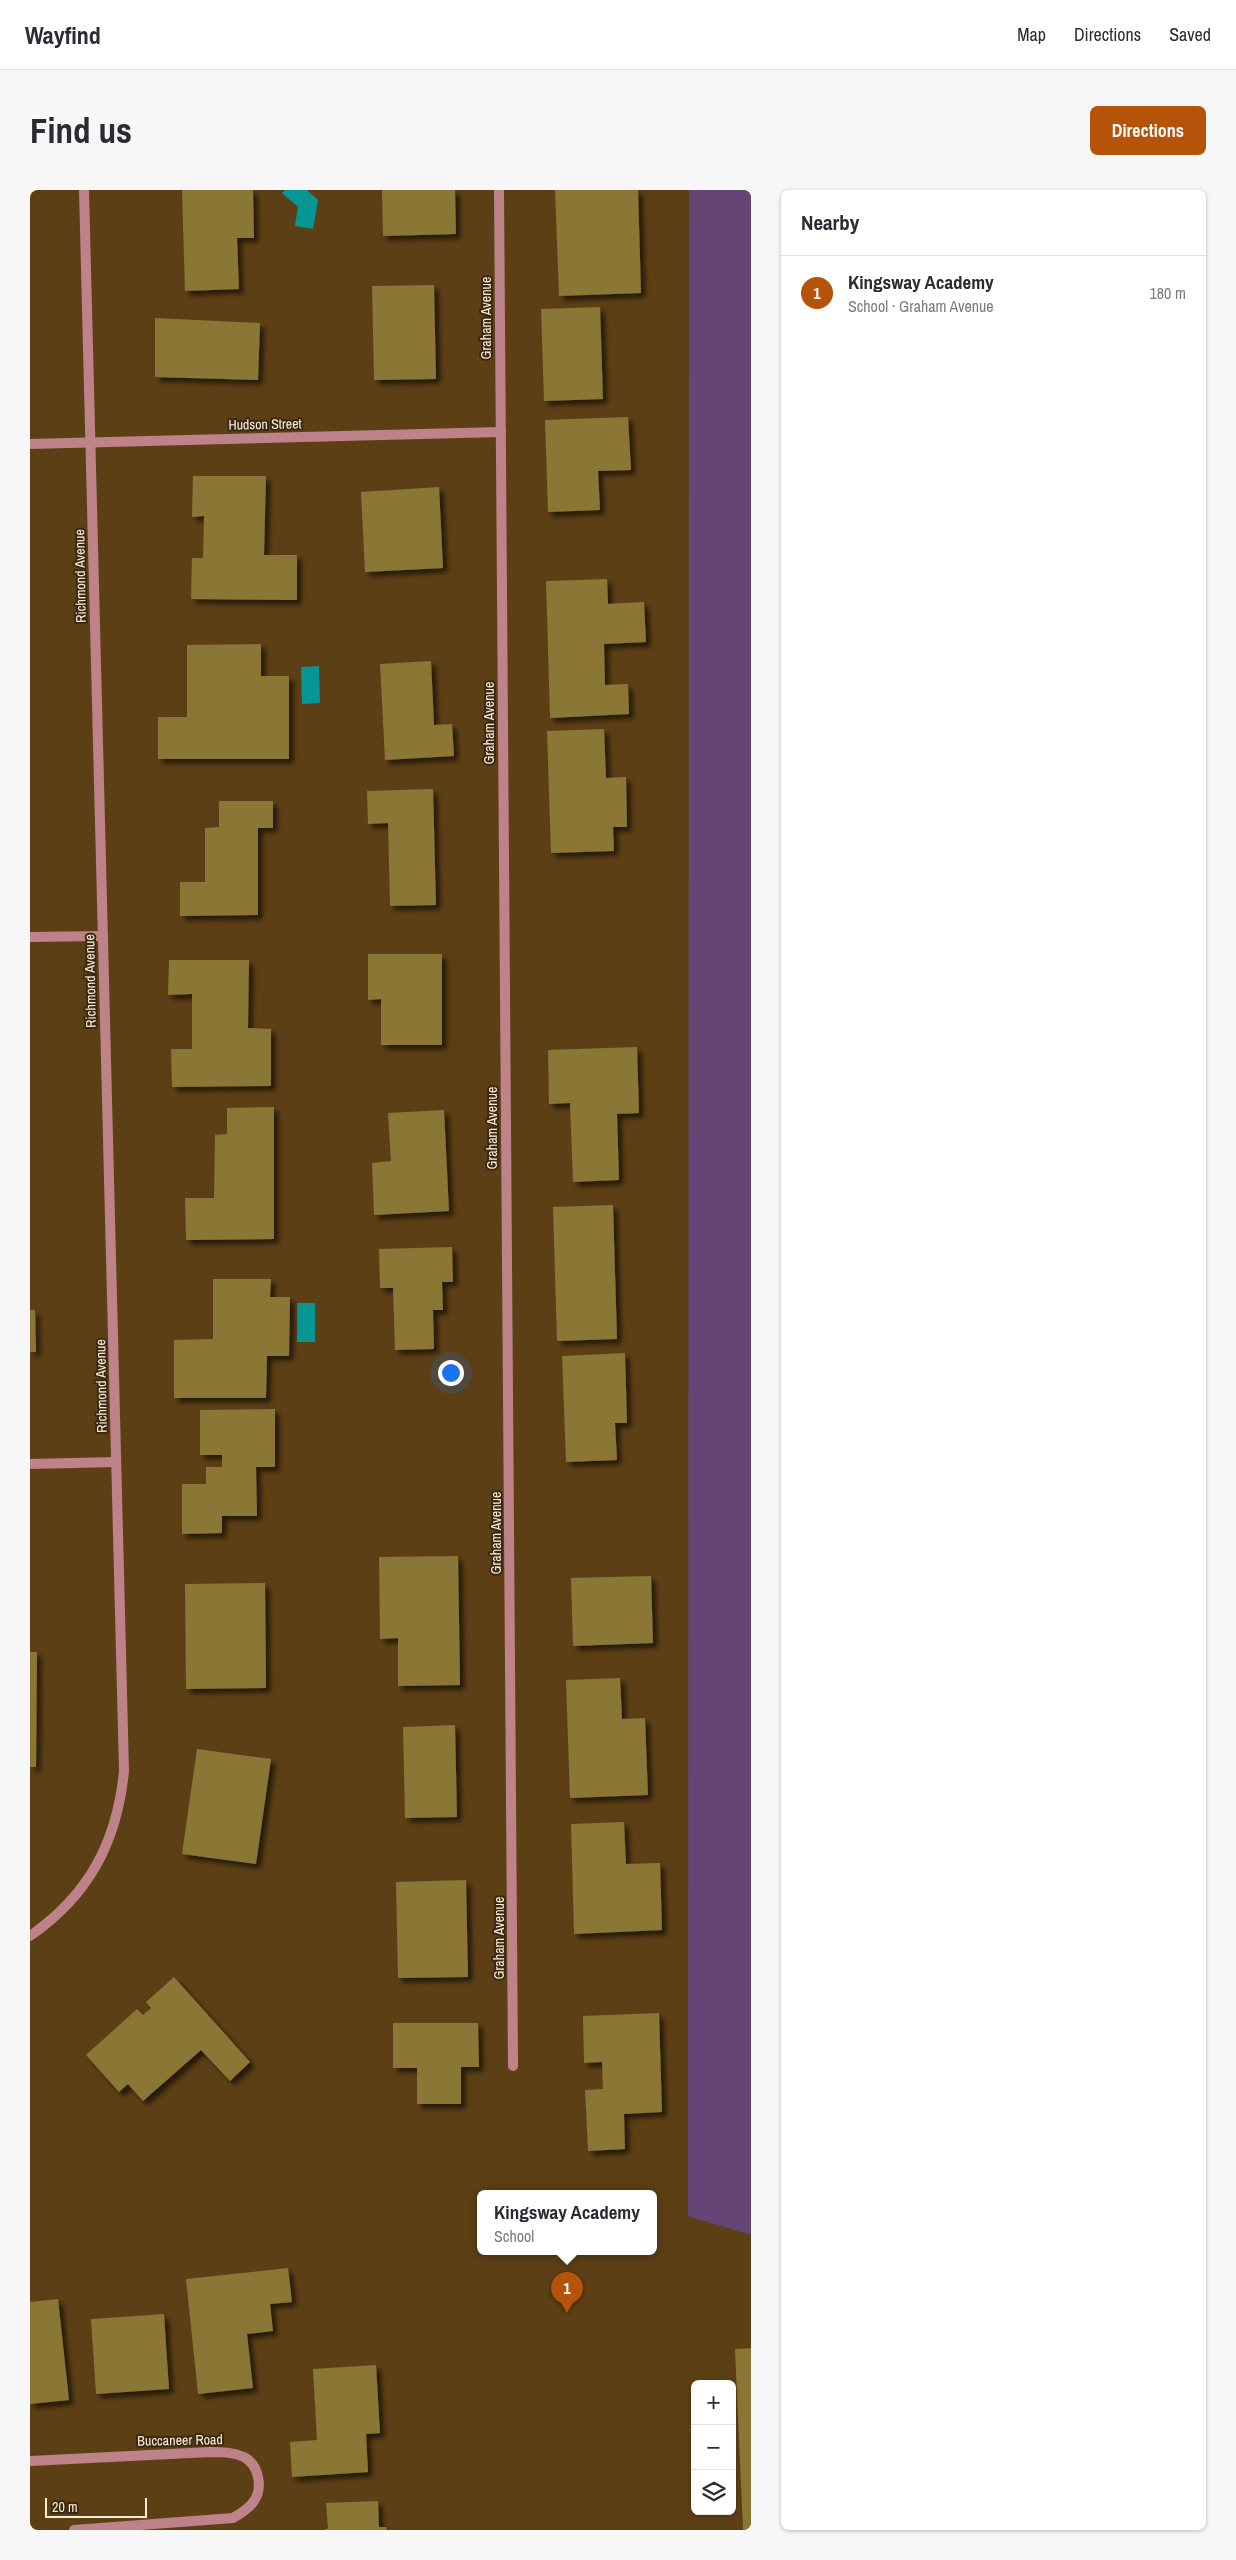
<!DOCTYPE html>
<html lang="en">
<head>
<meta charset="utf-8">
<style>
	body { margin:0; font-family:"Archivo Narrow",sans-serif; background:#f7f7f7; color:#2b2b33 }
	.controls { position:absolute; right:15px; bottom:15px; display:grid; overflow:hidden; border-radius:8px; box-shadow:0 1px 4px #0004 }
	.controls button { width:45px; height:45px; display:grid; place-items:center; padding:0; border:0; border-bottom:1px solid #e1e1e2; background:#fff; color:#2b2b33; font:25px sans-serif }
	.scale { position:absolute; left:15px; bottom:12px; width:102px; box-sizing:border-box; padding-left:5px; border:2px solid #feecd6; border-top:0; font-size:14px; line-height:18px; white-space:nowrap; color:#feecd6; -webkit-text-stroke:4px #3a2912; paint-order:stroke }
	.you { position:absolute; left:420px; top:1182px; width:18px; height:18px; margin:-12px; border:4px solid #fff; border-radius:50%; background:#1a73e8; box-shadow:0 0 0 8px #1a73e833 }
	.badge { display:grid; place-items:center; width:32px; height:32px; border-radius:50%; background:#b45309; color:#fff; font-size:16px; font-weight:700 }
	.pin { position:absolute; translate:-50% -41px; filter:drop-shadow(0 1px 2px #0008) }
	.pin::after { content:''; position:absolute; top:26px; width:18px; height:15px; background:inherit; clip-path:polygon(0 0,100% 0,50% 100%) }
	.popup { position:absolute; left:447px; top:2000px; width:180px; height:65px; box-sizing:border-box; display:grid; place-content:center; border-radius:8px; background:#fff; filter:drop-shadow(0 1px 4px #0005); font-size:16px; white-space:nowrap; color:#7c7c81 }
	.popup b { font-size:19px; color:#2b2b33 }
	.popup::after { content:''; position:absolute; left:50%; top:100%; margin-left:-10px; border:10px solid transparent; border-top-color:#fff }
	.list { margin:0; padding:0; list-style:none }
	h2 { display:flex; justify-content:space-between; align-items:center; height:65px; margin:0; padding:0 20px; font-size:21px }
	h2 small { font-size:16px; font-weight:400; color:#7c7c81 }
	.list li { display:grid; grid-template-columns:32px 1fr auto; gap:15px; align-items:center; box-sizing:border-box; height:75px; padding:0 20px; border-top:1px solid #e1e1e2 }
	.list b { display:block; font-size:19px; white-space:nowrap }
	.list p { margin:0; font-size:16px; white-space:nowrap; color:#7c7c81 }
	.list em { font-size:16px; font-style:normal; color:#7c7c81 }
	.icon { flex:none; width:28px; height:28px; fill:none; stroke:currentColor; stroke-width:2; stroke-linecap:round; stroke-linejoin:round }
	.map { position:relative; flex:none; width:721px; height:2340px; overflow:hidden; border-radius:8px }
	header { display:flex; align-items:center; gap:30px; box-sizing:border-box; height:70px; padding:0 25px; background:#fff; border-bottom:1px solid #e1e1e2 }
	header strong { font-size:24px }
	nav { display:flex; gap:28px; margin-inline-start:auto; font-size:18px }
	.intro { display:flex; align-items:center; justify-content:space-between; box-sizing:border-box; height:120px; padding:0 30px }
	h1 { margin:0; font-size:35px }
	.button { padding:12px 22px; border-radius:8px; background:#b45309; color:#fff; font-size:18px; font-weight:700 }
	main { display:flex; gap:30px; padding:0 30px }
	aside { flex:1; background:#fff; border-radius:8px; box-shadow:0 1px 4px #0004 }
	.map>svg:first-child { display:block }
	.green { fill:#644576 }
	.water { fill:#069694 }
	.building { fill:#8a7635; filter:url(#shadow) }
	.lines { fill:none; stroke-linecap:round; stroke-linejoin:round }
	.street { stroke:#be8389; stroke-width:10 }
	.labels { text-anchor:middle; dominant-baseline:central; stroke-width:4; stroke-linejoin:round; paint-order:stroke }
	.street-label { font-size:14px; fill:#feecd6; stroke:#3a2912 }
</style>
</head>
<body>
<header>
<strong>Wayfind</strong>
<nav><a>Map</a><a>Directions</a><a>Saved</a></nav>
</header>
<div class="intro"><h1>Find us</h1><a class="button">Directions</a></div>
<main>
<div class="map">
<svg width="721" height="2340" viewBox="0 0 721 2340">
	<defs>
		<filter id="shadow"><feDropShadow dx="4.5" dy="4.5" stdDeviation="2.5" flood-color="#0009"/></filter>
	</defs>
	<rect width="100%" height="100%" fill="#5d3f15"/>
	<path class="green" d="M659 0H721V2045L658 2026Z"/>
	<g class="water">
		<path d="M255 0H277L288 10 283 39 265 36 268 17 252 3Z"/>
		<path d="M289 476 290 513 272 514 271 477Z"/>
		<rect x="267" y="1113" width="18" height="39"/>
	</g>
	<g class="building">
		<path d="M152 0H223L224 48H207L209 99 155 101Z"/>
		<path d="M352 0H425L426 44 353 46Z"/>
		<path d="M525 0H608L611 103 529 106Z"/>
		<path d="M404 95 406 189 344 190 342 96Z"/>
		<path d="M570 117 573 209 514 211 511 119Z"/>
		<path d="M125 128 230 133 228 190 125 187Z"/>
		<path d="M598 227 601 280 568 281 570 320 518 322 515 230Z"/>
		<path d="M163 286H236L234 365H267V410L161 409 162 368H173L174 326 162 327Z"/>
		<path d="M409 297 413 378 335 382 331 302Z"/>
		<path d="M577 389 578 414 614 412 616 452 574 454 575 495 598 494 599 524 520 528 516 391Z"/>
		<path d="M231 454V486H259V569H128V527H157V455Z"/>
		<path d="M401 471 404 535 422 534 424 566 355 570 350 474Z"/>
		<path d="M574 539 576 588 596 587 597 637H583L584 661 521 663 517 541Z"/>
		<path d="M403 599 406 715 360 716 358 633 338 634 337 601Z"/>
		<path d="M189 611H243V638H228V725L150 726V692H175V638L189 637Z"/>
		<path d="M338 764H412V855H351V809L338 810Z"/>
		<path d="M139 770H219L218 838 241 839V896L142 897 141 859H162V804L138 805Z"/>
		<path d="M607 857 609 923 587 924 589 990 543 992 540 913 519 914 518 860Z"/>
		<path d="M244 917V1049L156 1050 155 1008H184L185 945 197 944V918Z"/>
		<path d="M414 920 419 1021 344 1025 342 973 361 971 358 923Z"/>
		<path d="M583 1015 587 1149 527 1151 523 1017Z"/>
		<path d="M422 1057 423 1092H412L413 1120H403L404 1159 365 1160 363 1098H350L349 1059Z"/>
		<path d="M183 1089H241L240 1107H260L259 1166H237L236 1208H144V1150L183 1149Z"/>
		<path d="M0 1120H5L6 1162H0Z"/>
		<path d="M595 1163 597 1233H585L587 1270 536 1272 532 1166Z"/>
		<path d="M245 1219V1277H226L227 1326H192V1343L152 1344V1294H176V1277H192V1265H170V1220Z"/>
		<path d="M428 1366 430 1495 368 1496V1448L350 1449 349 1367Z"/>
		<path d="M621 1386 623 1453 543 1456 541 1388Z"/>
		<path d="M235 1393 236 1498 156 1499 155 1394Z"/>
		<path d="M0 1462H7L6 1577H0Z"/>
		<path d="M590 1488 592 1529 615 1528 618 1605 540 1608 536 1490Z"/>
		<path d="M425 1535 427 1627 375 1628 373 1537Z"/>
		<path d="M167 1559 241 1569 226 1674 152 1664Z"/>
		<path d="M594 1632 596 1674 630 1673 632 1740 544 1744 541 1634Z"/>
		<path d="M436 1690 438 1787 368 1788 366 1692Z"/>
		<path d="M144 1787 220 1872 200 1891 171 1860 113 1911 98 1894 89 1902 56 1865 107 1819 113 1825 121 1818 116 1812Z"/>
		<path d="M629 1823 632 1922 594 1924 595 1959 558 1961 555 1900 573 1899 572 1872 554 1873 553 1826Z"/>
		<path d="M363 1833H448L449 1877H431V1914H387V1878H363Z"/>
		<path d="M258 2078 262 2112 240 2114 243 2141 217 2144 223 2198 168 2204 156 2089Z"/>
		<path d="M28 2109 39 2210 0 2214V2112Z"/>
		<path d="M134 2124 139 2199 66 2204 61 2129Z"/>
		<path d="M721 2158V2340H713L705 2159Z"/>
		<path d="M346 2175 350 2243 336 2244 338 2282 262 2287 260 2252 287 2250 283 2179Z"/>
		<path d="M348 2311 349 2337H356L357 2340H294L298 2338 296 2313Z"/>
	</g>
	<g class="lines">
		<g class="street">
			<path d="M469 0 483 1876"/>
			<path d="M0 254 471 242"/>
			<path d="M0 747 73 746"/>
			<path d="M0 1274 86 1272"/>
			<path d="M0 1746C59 1705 87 1652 94 1581L54 0"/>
			<path d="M0 2271 180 2262C192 2262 203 2262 214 2267 229 2275 233 2298 224 2311 219 2319 210 2324 203 2328L44 2340"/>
		</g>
	</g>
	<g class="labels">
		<g class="street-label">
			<text transform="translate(456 128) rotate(-90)">Graham Avenue</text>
			<text transform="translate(235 234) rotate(-1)">Hudson Street</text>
			<text transform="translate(50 386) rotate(-91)">Richmond Avenue</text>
			<text transform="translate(459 533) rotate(-90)">Graham Avenue</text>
			<text transform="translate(60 791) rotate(-91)">Richmond Avenue</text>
			<text transform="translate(462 938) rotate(-90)">Graham Avenue</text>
			<text transform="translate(71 1196) rotate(-91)">Richmond Avenue</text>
			<text transform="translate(466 1343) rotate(-90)">Graham Avenue</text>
			<text transform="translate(469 1748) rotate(-90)">Graham Avenue</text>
			<text transform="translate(150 2250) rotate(-1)">Buccaneer Road</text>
		</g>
	</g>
</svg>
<div class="controls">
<button>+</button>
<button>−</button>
<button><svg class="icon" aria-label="layers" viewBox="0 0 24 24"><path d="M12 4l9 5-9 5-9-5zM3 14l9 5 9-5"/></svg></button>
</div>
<div class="scale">20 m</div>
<div class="you"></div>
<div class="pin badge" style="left:537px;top:2123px">1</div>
<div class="popup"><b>Kingsway Academy</b>School</div>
</div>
<aside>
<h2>Nearby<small></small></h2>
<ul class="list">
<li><span class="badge">1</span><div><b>Kingsway Academy</b><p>School · Graham Avenue</p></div><em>180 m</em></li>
</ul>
</aside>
</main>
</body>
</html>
